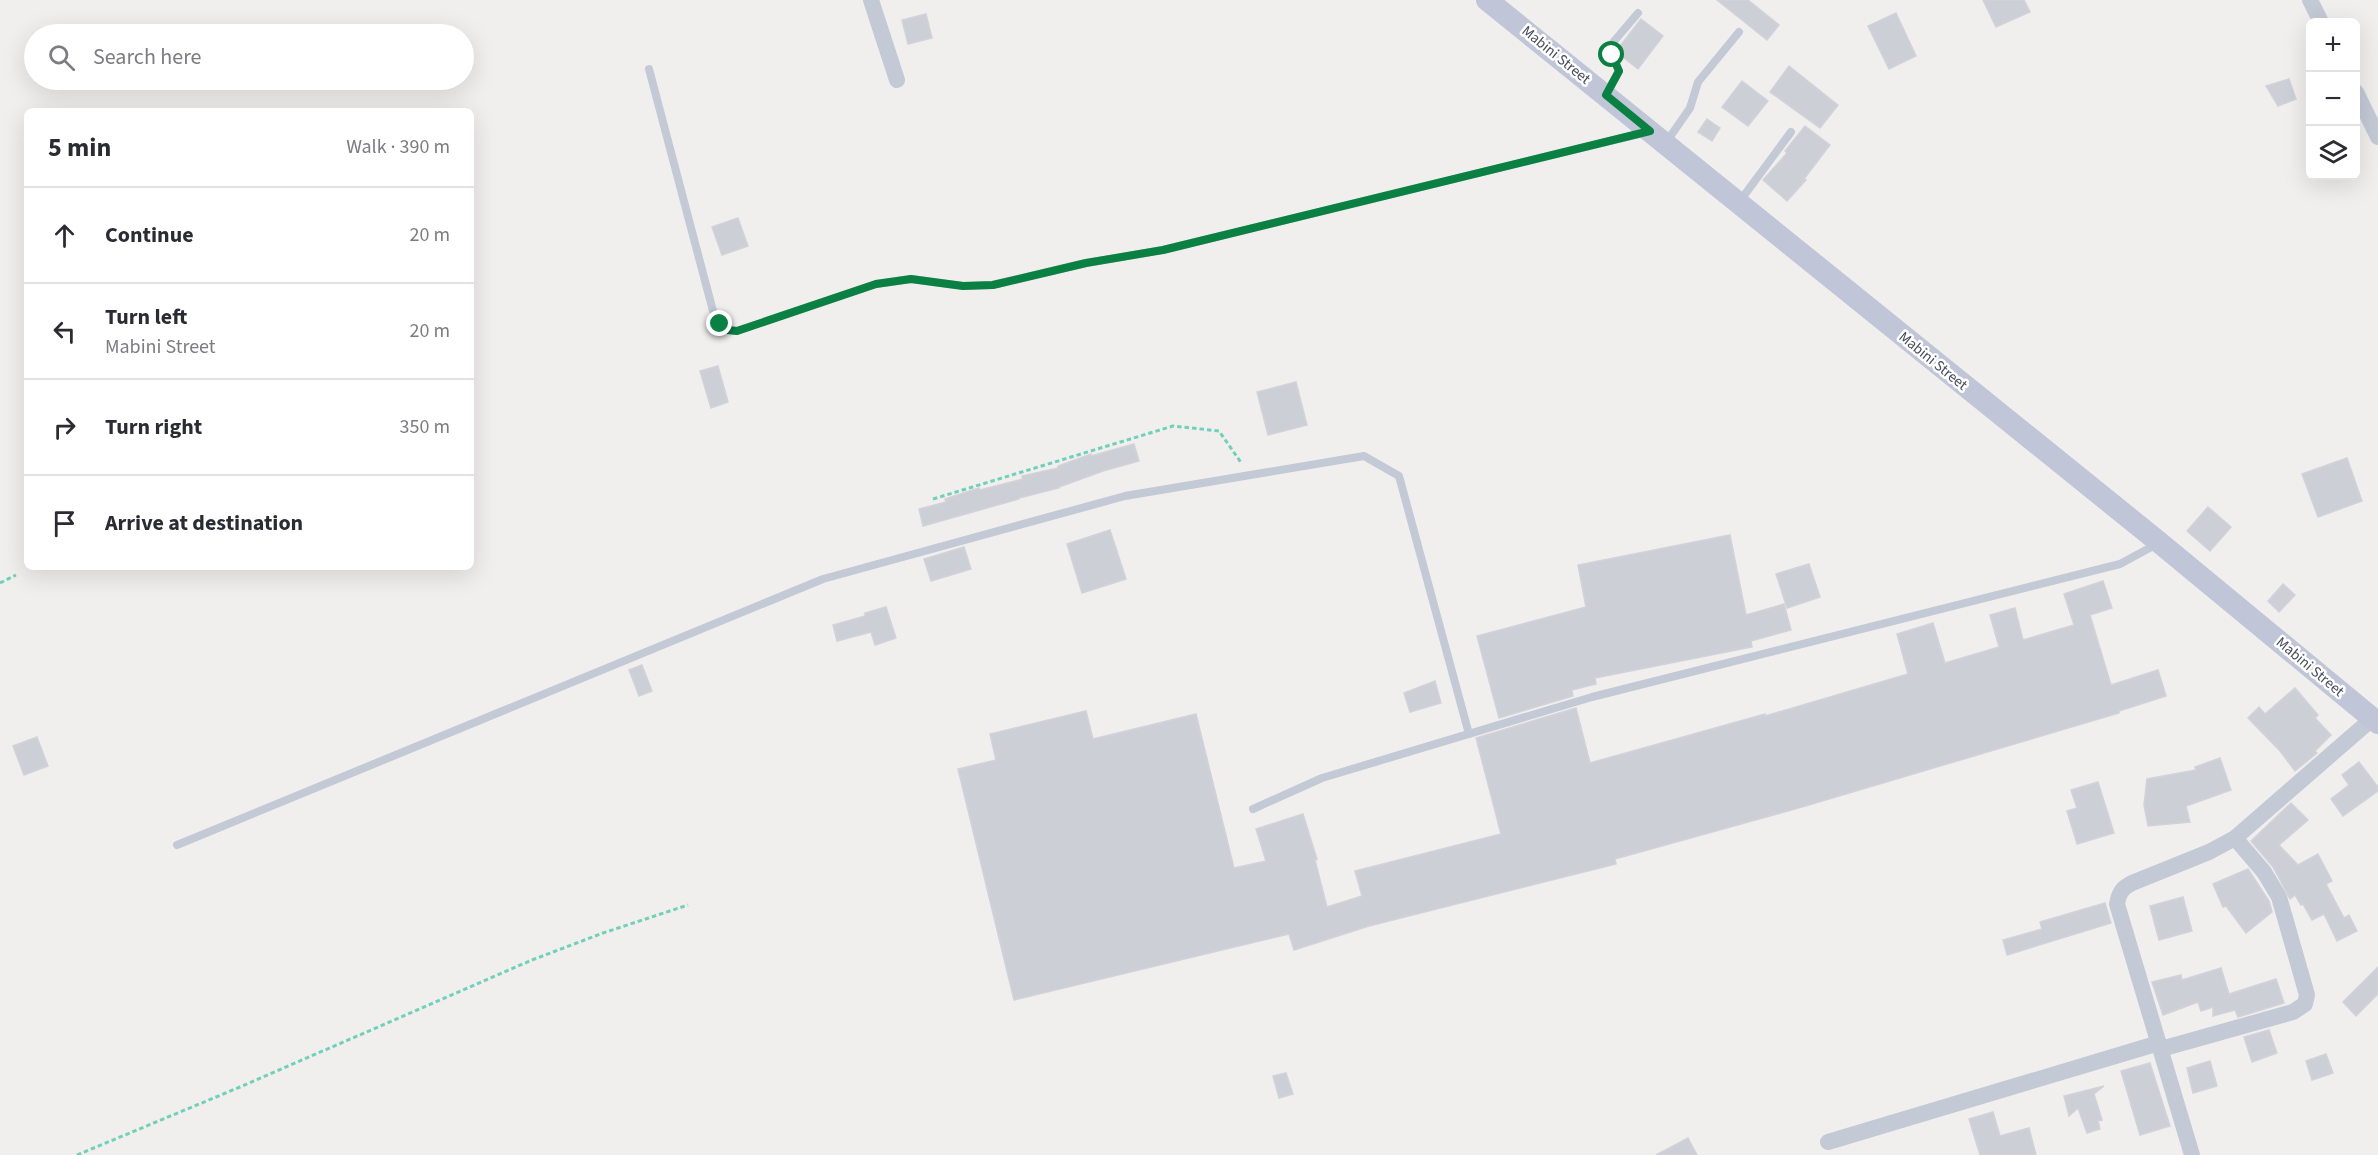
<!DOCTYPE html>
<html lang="en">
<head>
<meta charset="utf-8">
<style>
	body { margin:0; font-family:"Source Sans 3",sans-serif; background:#f7f7f7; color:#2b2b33 }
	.controls { position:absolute; right:18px; top:18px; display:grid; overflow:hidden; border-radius:9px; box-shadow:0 6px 24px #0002 }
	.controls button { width:54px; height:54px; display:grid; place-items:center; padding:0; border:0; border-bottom:2px solid #e1e1e2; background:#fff; color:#2b2b33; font:30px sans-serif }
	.stop { position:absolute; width:18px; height:18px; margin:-14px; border:4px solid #0b8043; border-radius:50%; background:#fff }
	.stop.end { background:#0b8043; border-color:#fff; box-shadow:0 2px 6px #0008 }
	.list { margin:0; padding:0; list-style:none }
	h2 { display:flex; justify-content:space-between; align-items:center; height:78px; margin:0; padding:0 24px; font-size:26px }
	h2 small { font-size:20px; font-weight:400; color:#7c7c81 }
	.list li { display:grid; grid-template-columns:39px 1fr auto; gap:18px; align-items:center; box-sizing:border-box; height:96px; padding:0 24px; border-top:2px solid #e1e1e2 }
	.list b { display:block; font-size:22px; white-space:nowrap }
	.list p { margin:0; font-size:20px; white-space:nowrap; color:#7c7c81 }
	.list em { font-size:20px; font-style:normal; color:#7c7c81 }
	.icon { flex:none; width:33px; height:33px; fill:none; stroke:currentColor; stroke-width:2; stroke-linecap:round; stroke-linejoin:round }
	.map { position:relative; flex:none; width:2378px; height:1155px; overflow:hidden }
	.search { position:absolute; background:#fff; box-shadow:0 6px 24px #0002; left:24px; top:24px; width:450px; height:66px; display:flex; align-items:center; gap:15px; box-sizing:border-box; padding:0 21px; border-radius:33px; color:#7c7c81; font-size:22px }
	.panel { position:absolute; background:#fff; box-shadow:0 6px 24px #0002; left:24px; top:108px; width:450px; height:462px; border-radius:9px }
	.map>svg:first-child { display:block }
	.building { fill:#cdcfd6; stroke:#d2d2da; stroke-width:1.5 }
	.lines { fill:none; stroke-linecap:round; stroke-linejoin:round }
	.path { stroke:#71d0b9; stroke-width:3; stroke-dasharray:4.5 3; stroke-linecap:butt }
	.service { stroke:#c4c9d6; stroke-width:8 }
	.minor { stroke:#c4c9d6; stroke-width:16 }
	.secondary { stroke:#c0c6d8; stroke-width:22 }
	.route { stroke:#0b8043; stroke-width:8 }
	.labels { text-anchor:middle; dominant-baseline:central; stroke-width:5; stroke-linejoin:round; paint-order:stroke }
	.street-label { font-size:15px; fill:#464c5d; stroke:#fff }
</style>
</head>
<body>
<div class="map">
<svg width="2378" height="1155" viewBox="0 0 2378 1155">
	<rect width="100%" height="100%" fill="#f1efee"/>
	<g class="building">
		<path d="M1717 0H1748L1779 25 1767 40Z"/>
		<path d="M1983 0H2024L2030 12 1996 27Z"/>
		<path d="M1896 13 1916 56 1889 69 1868 26Z"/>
		<path d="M926 14 932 38 908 44 902 20Z"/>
		<path d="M1641 19 1663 36 1638 69 1618 53 1617 50Z"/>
		<path d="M1789 66 1838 105 1820 128 1770 92Z"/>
		<path d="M2289 79 2296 99 2278 106 2266 86Z"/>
		<path d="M1742 81 1768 101 1748 126 1722 107Z"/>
		<path d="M1707 119 1720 128 1712 141 1698 132Z"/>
		<path d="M1805 126 1830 145 1804 179 1806 180 1787 201 1763 180 1787 153 1785 151Z"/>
		<path d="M738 218 748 246 722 255 712 227Z"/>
		<path d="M718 366 728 402 711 408 700 371Z"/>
		<path d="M1296 382 1307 425 1268 435 1257 392Z"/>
		<path d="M1134 444 1139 461 1103 471 1059 487V488L1019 498V499L923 526 919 509 946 502 945 499 979 488 980 490 1023 479 1022 476 1058 468V466L1091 454V456Z"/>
		<path d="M2347 458 2362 501 2318 517 2302 474Z"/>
		<path d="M2208 507 2231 527 2210 551 2187 531Z"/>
		<path d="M1110 530 1126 579 1082 593 1067 544Z"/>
		<path d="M1730 535 1746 615 1784 604 1791 630 1751 641 1752 647 1595 678 1596 684 1572 690 1573 696 1499 718 1477 636 1586 607 1578 565Z"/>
		<path d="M964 547 971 569 931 581 924 559Z"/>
		<path d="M1809 564 1820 597 1787 608 1776 574Z"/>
		<path d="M2103 581 2112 608 2090 615 2111 685 2158 670 2166 696 2119 711V713L1802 807 1615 859 1616 864 1369 926 1294 950 1289 934 1014 1000 958 769 996 760 990 734 1086 711 1093 739 1196 714 1234 868 1266 861 1256 829 1303 814 1317 859 1315 860 1327 907 1362 896 1355 871 1501 834 1476 738 1576 708 1590 763 1765 714V716L1908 674 1897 634 1933 623 1945 663 1999 647 1990 615 2015 608 2023 640 2074 625 2064 594Z"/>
		<path d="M2283 584 2295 595 2279 612 2268 601Z"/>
		<path d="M886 607 896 638 875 645 871 632 837 641 833 625 865 616V613Z"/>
		<path d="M642 665 652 691 639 696 629 670Z"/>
		<path d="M1435 681 1441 703 1410 712 1404 693Z"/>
		<path d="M2295 688 2318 715 2315 718 2331 735 2315 751 2317 753 2295 771 2280 751 2248 718 2259 707 2265 714Z"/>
		<path d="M37 737 48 766 24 775 13 746Z"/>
		<path d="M2220 758 2231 790 2186 806 2190 822 2148 826 2144 805 2147 779 2196 770 2195 767Z"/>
		<path d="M2359 762 2378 787V791L2343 816 2331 799 2349 785 2342 775Z"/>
		<path d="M2098 782 2114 833 2077 844 2067 811 2077 808 2071 790Z"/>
		<path d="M2291 803 2308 820 2279 845 2298 865 2318 854 2332 881 2326 884 2344 918 2349 915 2357 931 2337 941 2324 914 2312 920 2303 904 2301 905 2295 895 2290 899 2273 867 2251 841Z"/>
		<path d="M2248 869 2269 901 2272 912 2246 933 2226 906 2223 907 2213 884Z"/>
		<path d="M2183 897 2192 931 2159 940 2150 906Z"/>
		<path d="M2105 903 2111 923 2007 955 2003 940 2042 929 2040 922Z"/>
		<path d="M2378 967V994L2356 1016 2343 1002Z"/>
		<path d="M2221 968 2229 994 2276 979 2284 1003 2238 1017 2235 1010 2213 1016V1007L2201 1011 2198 1002 2163 1015 2152 982 2181 975 2182 980Z"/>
		<path d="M2269 1030 2277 1053 2252 1062 2244 1037Z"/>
		<path d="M2326 1054 2333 1073 2312 1080 2306 1061Z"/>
		<path d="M2210 1061 2217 1086 2193 1093 2187 1068Z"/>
		<path d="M2150 1063 2170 1126 2140 1135 2121 1071Z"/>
		<path d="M1286 1073 1293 1094 1279 1098 1273 1076Z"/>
		<path d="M2104 1086 2094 1094 2102 1120 2098 1121 2100 1129 2087 1133 2078 1108 2069 1116 2064 1096Z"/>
		<path d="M1993 1112 2000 1136 2029 1128 2036 1155H1980L1969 1119Z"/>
		<path d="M1688 1138 1697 1155H1656Z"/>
	</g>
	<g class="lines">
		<g class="path">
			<path d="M933 499 1173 426 1219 431 1242 464"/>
			<path d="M0 583 16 575"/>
			<path d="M77 1155 240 1087 532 960 603 933 688 905"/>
		</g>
		<g class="service">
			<path d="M649 69 713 311C719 323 723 329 737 331L876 284 911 279 963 286 992 285 1086 263 1163 250 1647 132"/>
			<path d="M1606 95 1619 71 1612 55 1610 46 1638 13"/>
			<path d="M1665 144 1690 108 1698 82 1739 32"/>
			<path d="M1740 201 1791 132"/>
			<path d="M1253 809 1322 778 1592 697 2120 564 2157 544"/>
			<path d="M177 845 823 579 1125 496 1364 456 1399 476 1469 734"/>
		</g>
		<g class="minor">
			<path d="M871 0 897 80"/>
			<path d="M2310 0 2321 22"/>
			<path d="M2356 92 2378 137"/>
			<path d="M2161 1049 2293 1012 2305 1004 2307 995 2279 897 2264 872 2235 838"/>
			<path d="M1828 1142 2159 1043"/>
			<path d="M2192 1155 2117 904C2119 893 2122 888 2132 883L2209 852 2235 838 2373 718"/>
		</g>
		<path class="secondary" d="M1487 0 2160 543 2378 723"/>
	</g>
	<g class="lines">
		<path class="route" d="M720 324 727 330 737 331 876 284 911 279 963 286 993 285 1086 263 1163 250 1650 131 1606 95 1619 71 1612 55"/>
	</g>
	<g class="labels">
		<g class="street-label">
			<text transform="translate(1556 55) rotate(39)">Mabini Street</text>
			<text transform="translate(1933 361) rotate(39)">Mabini Street</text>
			<text transform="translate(2310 667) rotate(40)">Mabini Street</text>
		</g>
	</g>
</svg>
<div class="controls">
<button>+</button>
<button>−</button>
<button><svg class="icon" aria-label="layers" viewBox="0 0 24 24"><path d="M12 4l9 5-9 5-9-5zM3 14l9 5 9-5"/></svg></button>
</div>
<div class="stop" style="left:1612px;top:55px"></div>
<div class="stop end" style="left:720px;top:324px"></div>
<div class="search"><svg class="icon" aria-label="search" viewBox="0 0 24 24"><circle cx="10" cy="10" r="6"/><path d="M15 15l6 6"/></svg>Search here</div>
<section class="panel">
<h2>5 min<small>Walk · 390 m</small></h2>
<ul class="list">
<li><svg class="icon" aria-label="ahead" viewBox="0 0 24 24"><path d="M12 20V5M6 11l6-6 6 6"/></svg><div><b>Continue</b></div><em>20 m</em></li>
<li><svg class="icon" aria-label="left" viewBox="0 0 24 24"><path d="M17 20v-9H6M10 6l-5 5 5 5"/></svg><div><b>Turn left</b><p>Mabini Street</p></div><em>20 m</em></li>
<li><svg class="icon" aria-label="right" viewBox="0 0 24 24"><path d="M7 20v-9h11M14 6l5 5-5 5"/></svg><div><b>Turn right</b></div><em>350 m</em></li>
<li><svg class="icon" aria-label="arrive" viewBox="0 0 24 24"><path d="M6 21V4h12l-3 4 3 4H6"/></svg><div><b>Arrive at destination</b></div></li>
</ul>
</section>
</div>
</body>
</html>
